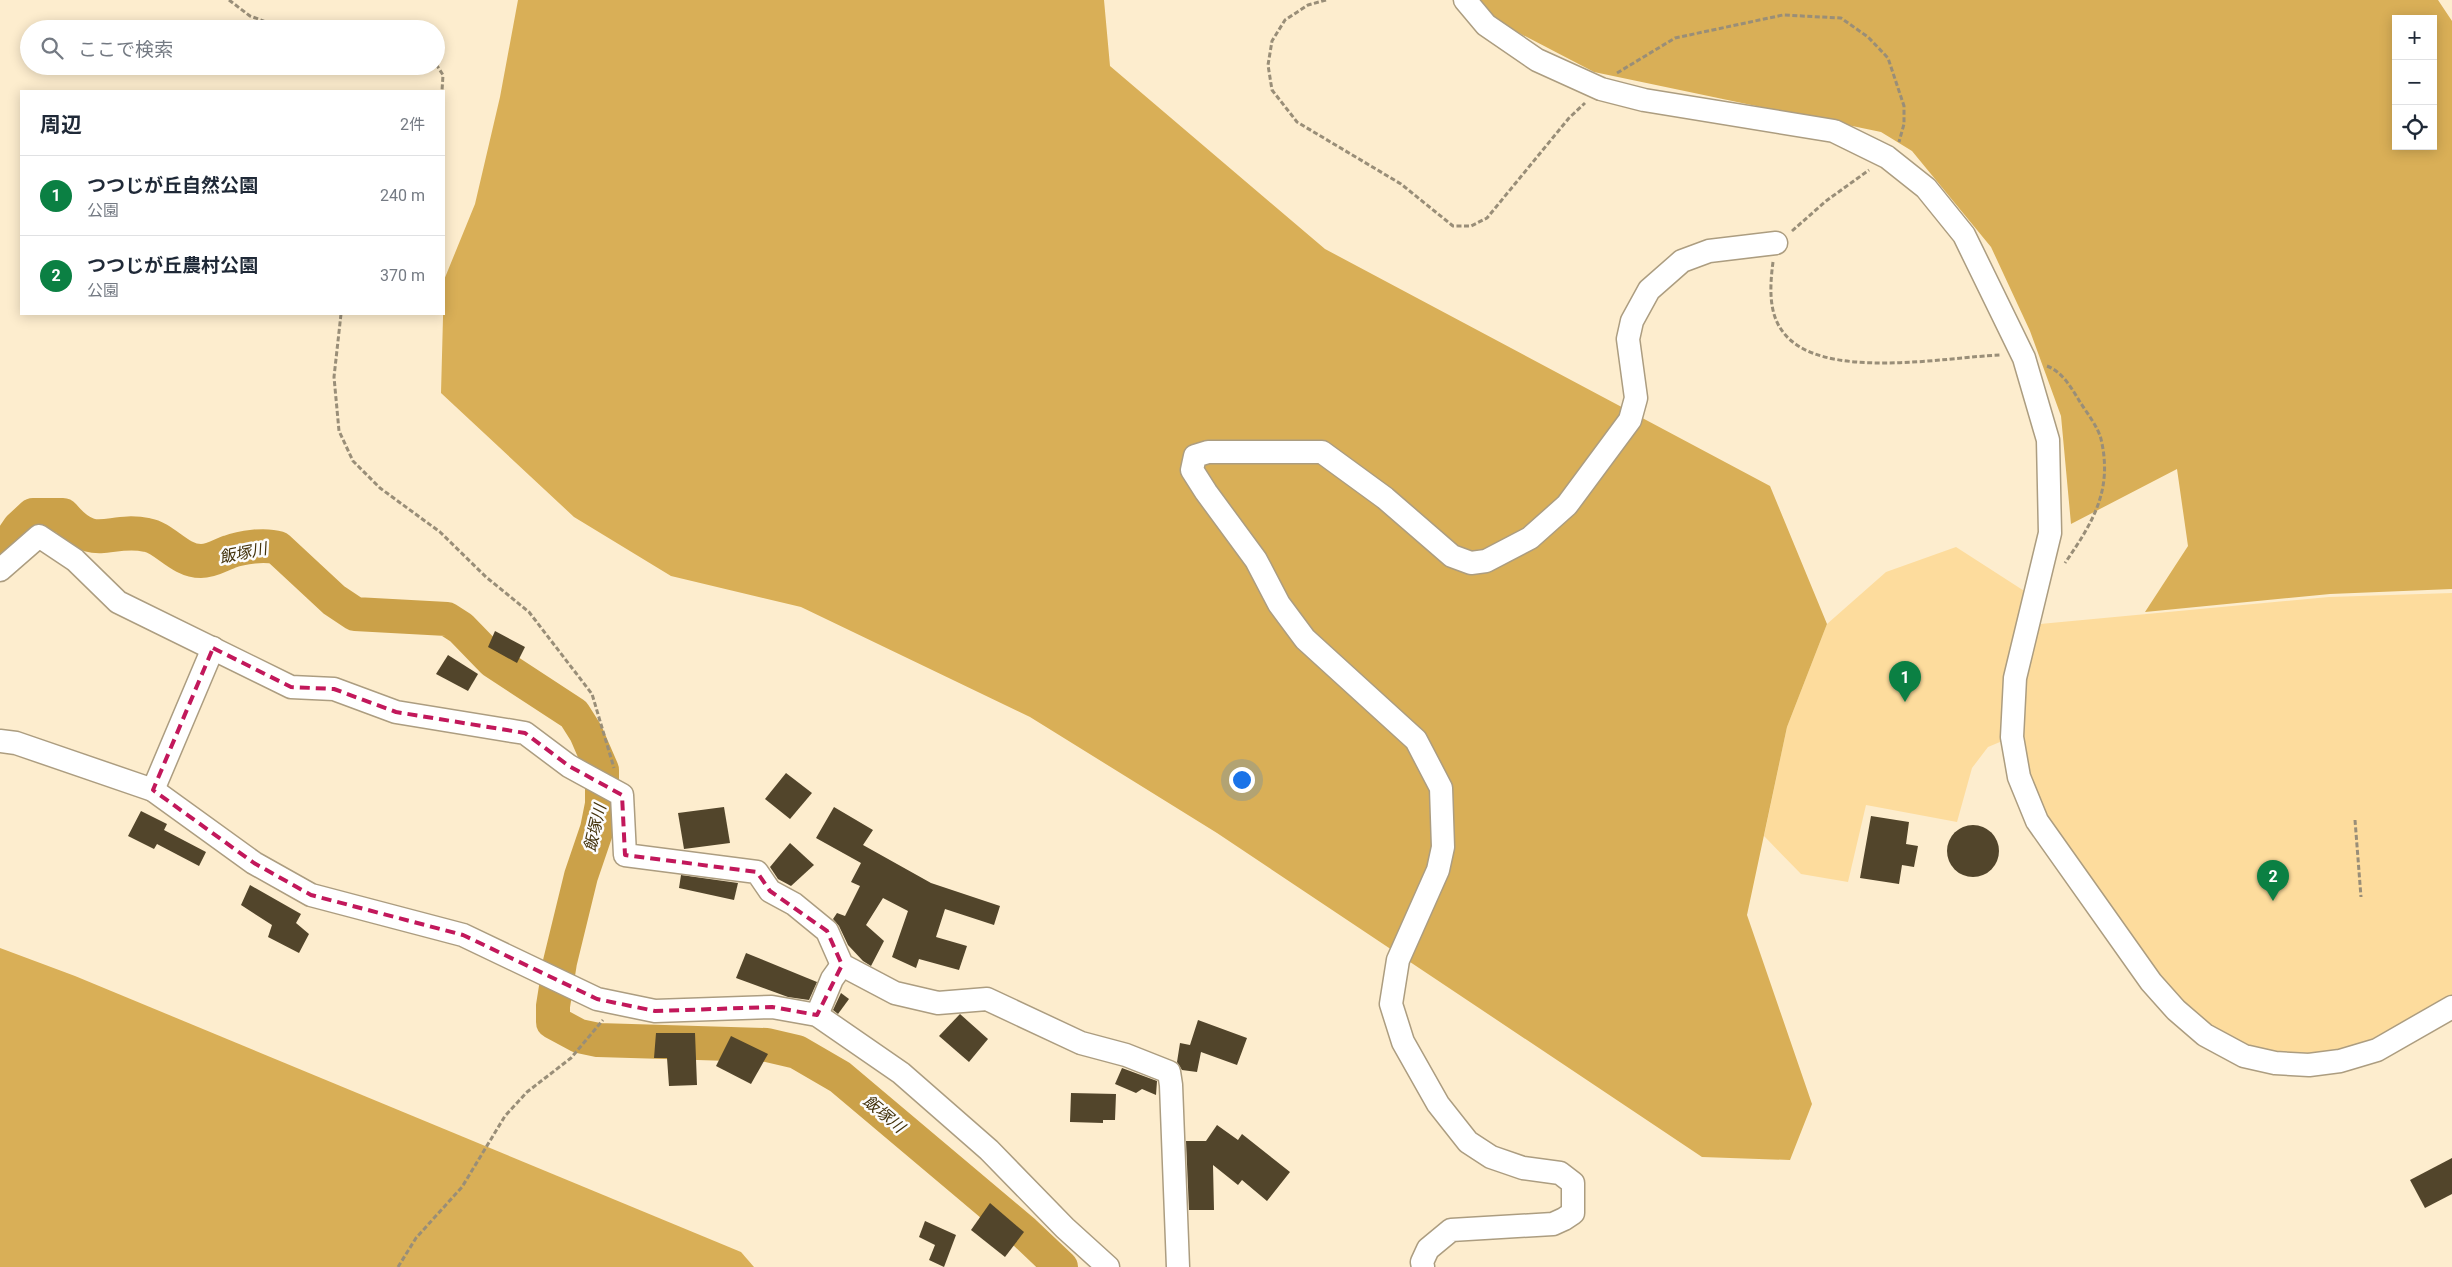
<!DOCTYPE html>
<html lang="ja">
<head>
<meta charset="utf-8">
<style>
	body { margin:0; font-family:Roboto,"Noto Sans JP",sans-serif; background:#f6f6f7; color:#1f2937 }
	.controls { position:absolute; right:15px; top:15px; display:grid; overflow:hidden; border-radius:0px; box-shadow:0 2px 12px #0003 }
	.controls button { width:45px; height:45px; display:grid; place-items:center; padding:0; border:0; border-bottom:1px solid #e0e1e3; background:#fff; color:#1f2937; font:25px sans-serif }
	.you { position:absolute; left:1241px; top:779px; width:18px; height:18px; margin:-12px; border:4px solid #fff; border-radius:50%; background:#1a73e8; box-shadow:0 0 0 8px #1a73e833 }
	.badge { display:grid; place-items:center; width:32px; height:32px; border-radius:50%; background:#0b8043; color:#fff; font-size:16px; font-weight:700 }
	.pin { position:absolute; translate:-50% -41px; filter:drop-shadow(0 1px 2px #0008) }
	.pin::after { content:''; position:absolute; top:26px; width:18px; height:15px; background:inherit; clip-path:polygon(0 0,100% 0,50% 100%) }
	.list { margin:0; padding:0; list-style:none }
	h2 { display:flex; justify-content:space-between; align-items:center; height:65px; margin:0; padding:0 20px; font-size:21px }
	h2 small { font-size:16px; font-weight:400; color:#747a83 }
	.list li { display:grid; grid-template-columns:32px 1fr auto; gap:15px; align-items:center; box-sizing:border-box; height:80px; padding:0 20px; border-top:1px solid #e0e1e3 }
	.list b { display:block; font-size:19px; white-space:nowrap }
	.list p { margin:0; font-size:16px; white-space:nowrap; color:#747a83 }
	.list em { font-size:16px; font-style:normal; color:#747a83 }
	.icon { flex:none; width:28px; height:28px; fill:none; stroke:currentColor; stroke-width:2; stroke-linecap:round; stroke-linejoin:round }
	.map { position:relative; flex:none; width:2452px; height:1267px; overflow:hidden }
	.search { position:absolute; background:#fff; box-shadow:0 2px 12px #0003; left:20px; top:20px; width:425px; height:55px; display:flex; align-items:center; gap:12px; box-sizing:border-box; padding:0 18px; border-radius:28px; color:#747a83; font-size:19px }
	.panel { position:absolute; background:#fff; box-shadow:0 2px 12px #0003; left:20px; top:90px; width:425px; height:225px; border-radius:0px }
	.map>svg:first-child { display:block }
	.green { fill:#fddc9d }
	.forest { fill:#d9af57; fill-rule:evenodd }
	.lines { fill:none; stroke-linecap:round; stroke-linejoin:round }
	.river { stroke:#cba149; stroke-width:34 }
	.building { fill:#52452b }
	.minor-casing { stroke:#ac9d80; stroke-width:25 }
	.path { stroke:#998e78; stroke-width:3; stroke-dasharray:5 2.5; stroke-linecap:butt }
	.minor { stroke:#fff; stroke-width:22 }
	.marked { fill:none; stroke:#c2185b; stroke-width:4; stroke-dasharray:10 6; stroke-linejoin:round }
	.labels { text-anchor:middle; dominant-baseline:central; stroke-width:5; stroke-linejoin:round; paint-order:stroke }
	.water-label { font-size:16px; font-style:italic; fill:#43320b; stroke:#fcfcfc }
</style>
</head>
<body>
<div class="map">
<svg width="2452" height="1267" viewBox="0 0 2452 1267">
	<rect width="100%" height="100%" fill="#fdedce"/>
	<path class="green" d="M1956 547 2035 598 2029 625 2329 597 2452 593V1007L2377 1050 2309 1065 2205 1035 2037 821 2012 737 1988 747 1972 768 1957 822 1866 805 1848 882 1801 874 1764 836 1787 727 1827 624 1886 572Z"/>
	<g class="forest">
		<path d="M518 0H1104L1110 66 1325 249 1770 486 1827 624 1787 727 1747 915 1812 1104 1790 1160 1702 1157 1217 833 1030 717 801 607 671 576 574 517 441 393 444 280 475 204 500 97Z"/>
		<path d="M1480 0H2438L2452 21V589L2330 594 2145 612 2188 546 2177 469 2071 524 2061 416 2030 331 1991 247 1912 151 1881 132 1594 72 1494 20ZM2396 19H2433V146H2396Z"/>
		<path d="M0 948 75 976 741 1252 754 1267H0Z"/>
	</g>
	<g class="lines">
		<path class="river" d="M0 556 19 528 33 515H63C95 553 108 527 147 535 165 538 179 561 201 561 212 561 220 555 229 552 242 547 265 544 278 548L334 600 355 614 447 619 461 628 493 661 574 714 586 733 602 770V804L597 829 581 876 560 962 553 1006V1022L579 1036 598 1040 767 1045 797 1052 840 1077 1024 1232 1061 1267"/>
	</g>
	<g class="building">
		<path d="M495 631 525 647 517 663 488 647Z"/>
		<path d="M448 655 478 674 468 691 436 674Z"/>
		<path d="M786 773 812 793 790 819 765 799Z"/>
		<path d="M724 807 730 843 684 849 678 813Z"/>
		<path d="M834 807 873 830 863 845 931 883 1000 906 994 925 945 909 936 937 967 946 959 970 919 959 916 968 892 957 908 911 883 898 866 925 884 941 871 966 863 961 848 945 839 926 833 919 837 913 845 916 860 886 851 882 861 863 816 838Z"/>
		<path d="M141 811 167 824 164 830 206 852 199 866 157 844 154 849 128 836Z"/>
		<path d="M1871 816 1909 822 1906 844 1918 846 1914 867 1902 865 1899 884 1860 878Z"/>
		<circle cx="1973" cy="851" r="26"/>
		<path d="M790 843 814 865 791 886 778 879 770 867Z"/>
		<path d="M681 875 738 883 734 900 679 888Z"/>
		<path d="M250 885 301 914 296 923 309 934 299 953 268 937 272 925 241 905Z"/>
		<path d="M746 953 817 982 809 1000 788 997 736 978Z"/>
		<path d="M841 993 849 999 838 1014 833 1010Z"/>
		<path d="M960 1014 988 1039 969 1062 939 1036Z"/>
		<path d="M1198 1020 1247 1038 1237 1065 1201 1052 1197 1072 1182 1070 1177 1062 1180 1043 1190 1045Z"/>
		<path d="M656 1033H695L697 1085 669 1086 667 1058H654Z"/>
		<path d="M731 1036 768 1054 751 1084 716 1066Z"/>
		<path d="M1122 1068 1157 1081 1156 1095 1142 1089 1136 1093 1115 1084Z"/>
		<path d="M1071 1093 1116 1094 1115 1120H1103V1123L1070 1122Z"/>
		<path d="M1217 1125 1238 1140 1242 1134 1290 1172 1267 1201 1242 1180 1238 1185 1213 1165 1214 1210H1189L1186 1141H1206Z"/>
		<path d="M2452 1158V1194L2425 1208 2410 1180Z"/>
		<path d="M990 1203 1024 1232 1005 1257 971 1230Z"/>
		<path d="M925 1221 956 1235 944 1267 929 1260 935 1245 919 1237Z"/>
	</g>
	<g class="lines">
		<defs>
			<g id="minor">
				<path d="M1465 0 1486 25 1537 60 1601 89 1644 100 1834 131 1887 157 1926 188 1964 235 2024 358 2048 440 2050 533 2015 678 2012 737 2019 777 2037 821 2151 982 2176 1010 2205 1035 2244 1056 2275 1063 2309 1065 2340 1061 2377 1050 2452 1007"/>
				<path d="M0 570 39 536 75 560 118 602 291 687 334 689 396 712 525 733 569 766 622 795 625 855 757 872 770 891 794 904 827 931 842 965 895 993 938 1003 987 999 1081 1043 1126 1055 1169 1072 1171 1085 1178 1267"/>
				<path d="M0 741 16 743 153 790 254 863 311 895 463 935 597 999 655 1011 772 1007 817 1015 901 1073 989 1150 1065 1228 1108 1267"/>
				<path d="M153 790 213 648"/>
				<path d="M817 1015 832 979 842 965"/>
				<path d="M1423 1267 1422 1262 1428 1249 1451 1230 1553 1224 1564 1219 1573 1213V1183L1560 1173 1523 1168 1491 1157 1468 1142 1438 1104 1403 1042 1391 1004 1398 960 1438 870 1443 847 1441 788 1416 740 1305 639 1279 604 1256 560 1206 492 1192 470 1195 456 1208 452H1322L1385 498 1452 556 1471 563 1486 561 1530 538 1567 505 1630 420 1636 398 1628 339 1632 321 1649 290 1682 261 1709 251 1776 243"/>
			</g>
		</defs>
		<use href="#minor" class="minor-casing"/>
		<g class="path">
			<path d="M229 0 250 16 280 27 378 26 386 29"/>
			<path d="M1326 0 1308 5 1285 20 1272 41 1268 65 1272 90 1297 122 1401 184 1453 226H1471L1487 218 1569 118 1585 103"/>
			<path d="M436 64 443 75 442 91"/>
			<path d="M1617 73 1675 38 1783 15 1841 18 1868 37 1888 58 1904 106V124L1899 142"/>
			<path d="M1792 231 1826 201 1869 170"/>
			<path d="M1773 262C1770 285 1768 313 1783 332 1820 382 1946 357 2000 355"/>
			<path d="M341 314 334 377 339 431 353 461 380 488 440 532 486 577 529 612 592 694 614 768"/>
			<path d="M2047 366C2063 372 2072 389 2080 402 2087 413 2098 427 2101 439 2113 490 2093 522 2065 563"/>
			<path d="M2355 820 2361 897"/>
			<path d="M398 1267 416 1238 462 1187 505 1116 527 1092 571 1058 603 1020"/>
		</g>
		<use href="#minor" class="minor"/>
	</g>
	<path class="marked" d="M213 648 291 687 334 689 396 712 525 733 569 766 622 795 625 855 757 872 770 891 827 931 842 965 817 1015 772 1007 655 1011 597 999 463 935 311 895 254 863 153 790Z"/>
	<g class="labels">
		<g class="water-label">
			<text transform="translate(243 553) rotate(-11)">飯塚川</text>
			<text transform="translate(595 828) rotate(-77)">飯塚川</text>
			<text transform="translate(884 1114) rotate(40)">飯塚川</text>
		</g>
	</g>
</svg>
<div class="controls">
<button>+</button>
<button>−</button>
<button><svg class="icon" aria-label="locate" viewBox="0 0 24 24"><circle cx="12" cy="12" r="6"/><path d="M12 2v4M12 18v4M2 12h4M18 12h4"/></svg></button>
</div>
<div class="you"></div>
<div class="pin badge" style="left:1905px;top:702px">1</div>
<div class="pin badge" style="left:2273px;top:901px">2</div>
<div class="search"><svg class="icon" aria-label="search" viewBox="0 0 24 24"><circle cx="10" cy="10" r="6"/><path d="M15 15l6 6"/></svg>ここで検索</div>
<section class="panel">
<h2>周辺<small>2件</small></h2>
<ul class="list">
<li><span class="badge">1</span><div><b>つつじが丘自然公園</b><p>公園</p></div><em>240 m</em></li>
<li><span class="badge">2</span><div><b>つつじが丘農村公園</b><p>公園</p></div><em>370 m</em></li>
</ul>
</section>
</div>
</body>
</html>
